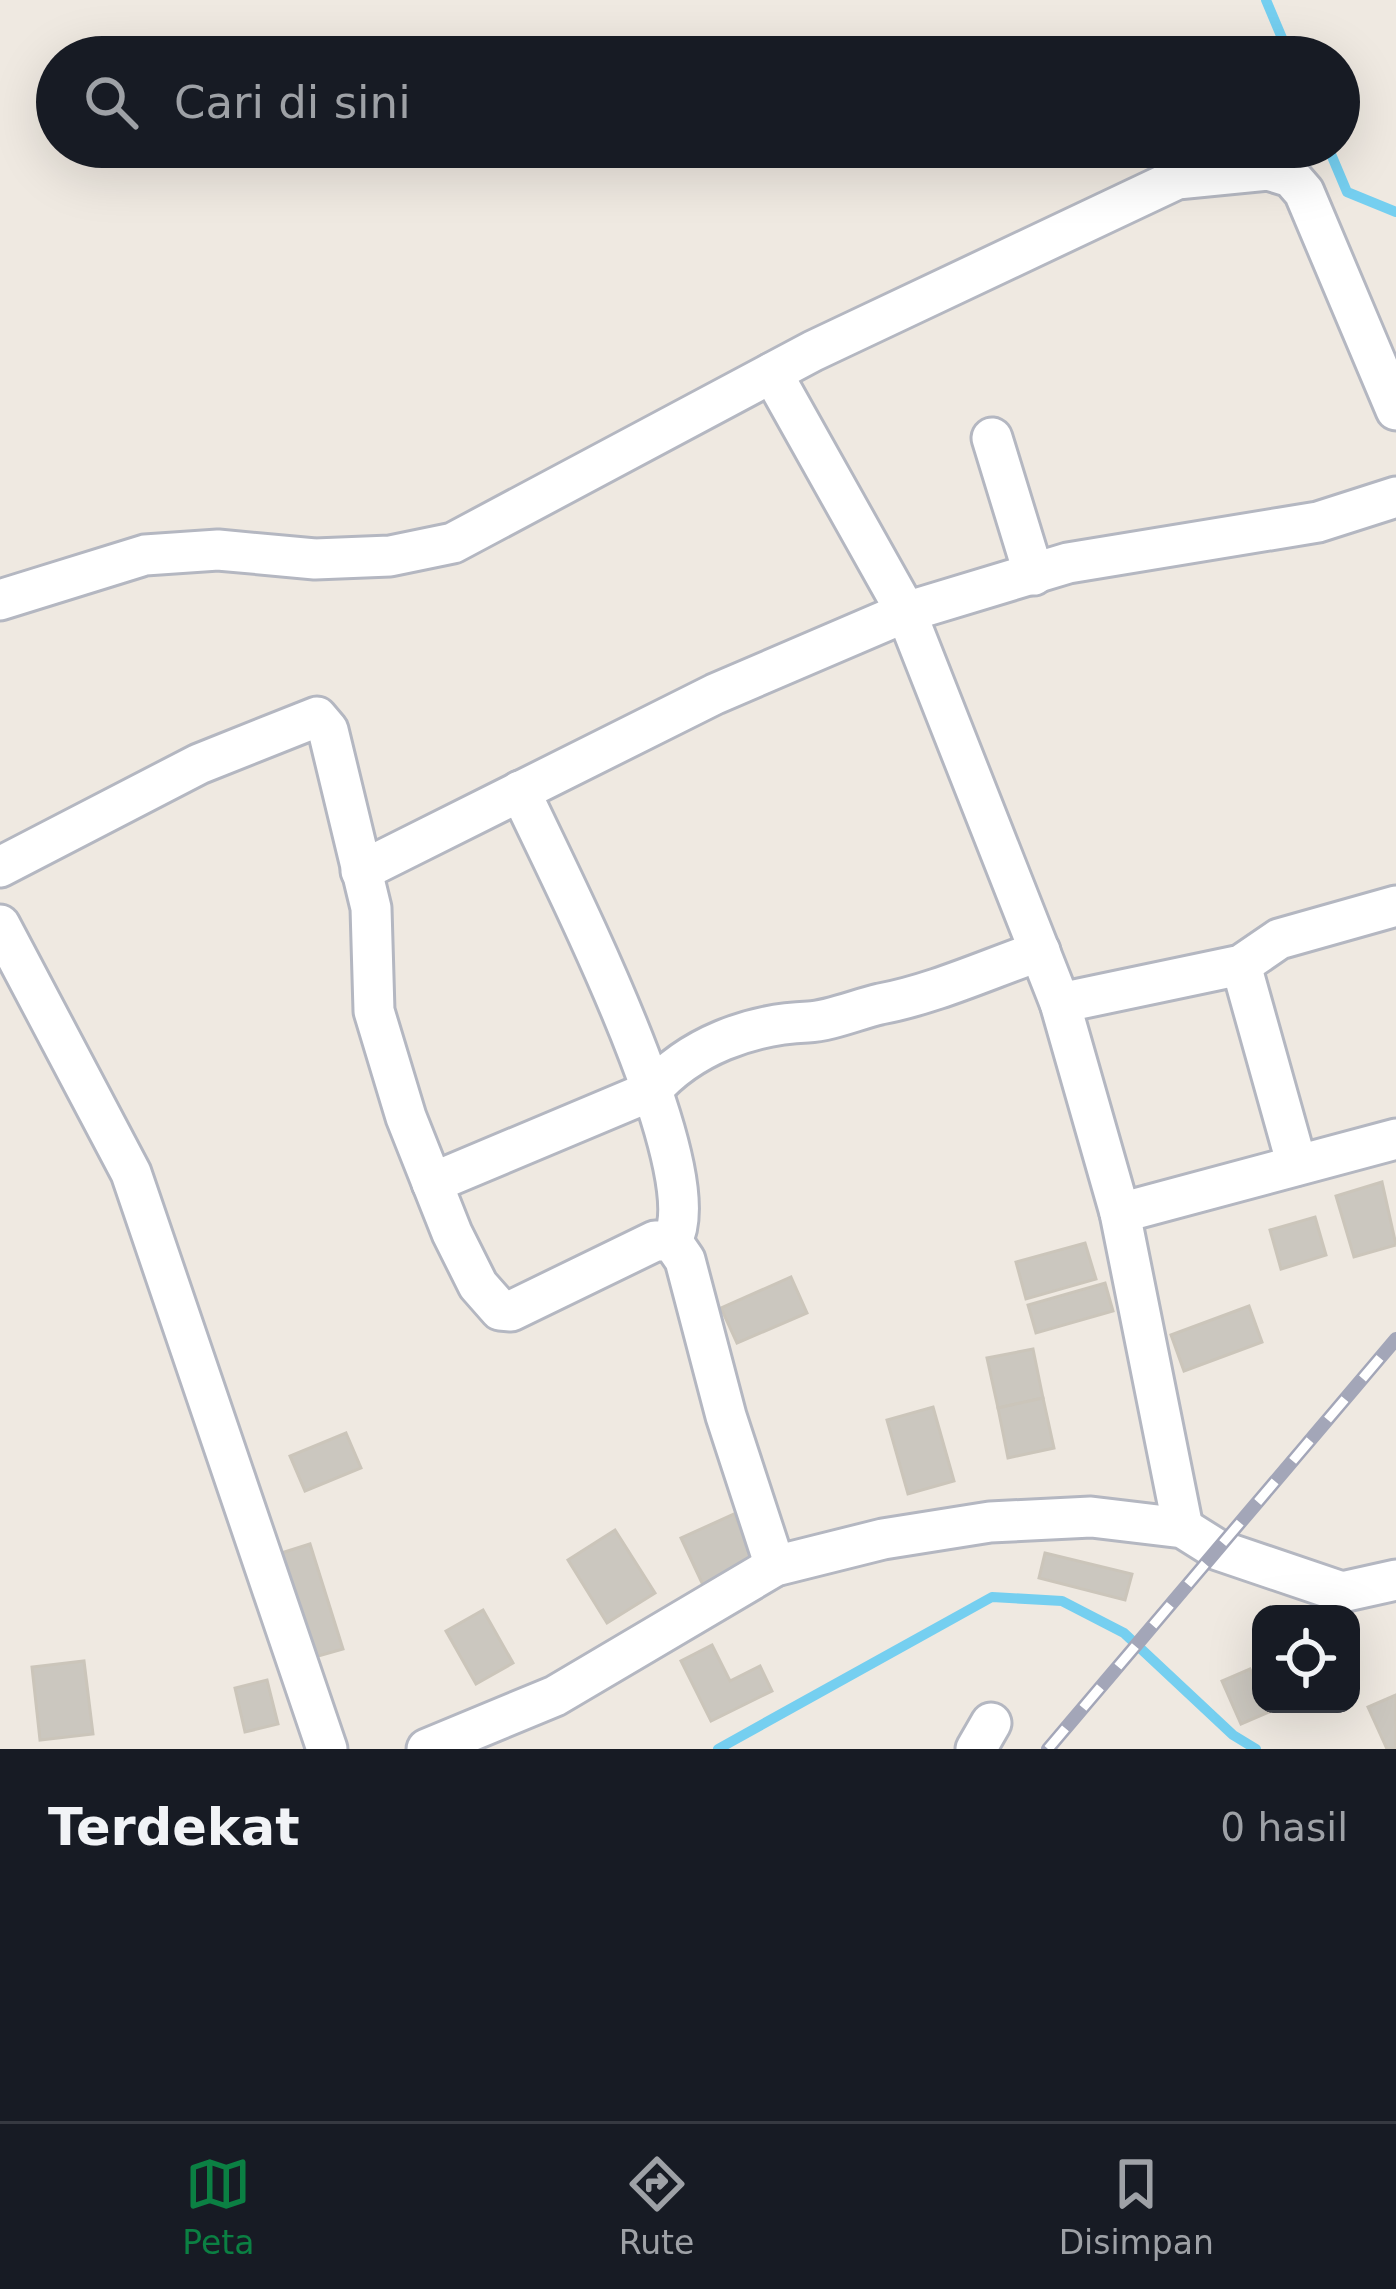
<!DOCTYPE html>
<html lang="id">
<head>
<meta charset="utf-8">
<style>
	body { margin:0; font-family:"DejaVu Sans",sans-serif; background:#20242c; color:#f1f3f6 }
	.controls { position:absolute; right:36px; bottom:36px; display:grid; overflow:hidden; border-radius:24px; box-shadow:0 12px 48px #0002 }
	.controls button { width:108px; height:108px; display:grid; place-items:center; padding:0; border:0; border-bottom:3px solid #363941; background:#171b24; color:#f1f3f6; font:60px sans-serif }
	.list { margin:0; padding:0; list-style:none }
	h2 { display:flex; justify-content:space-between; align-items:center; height:156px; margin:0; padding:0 48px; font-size:51px }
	h2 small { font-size:39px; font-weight:400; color:#9ea1a6 }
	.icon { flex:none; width:66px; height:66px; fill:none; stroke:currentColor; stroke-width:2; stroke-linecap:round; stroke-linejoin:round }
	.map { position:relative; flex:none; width:1396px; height:1749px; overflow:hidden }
	.search { position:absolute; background:#171b24; box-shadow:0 12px 48px #0002; left:36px; right:36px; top:36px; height:132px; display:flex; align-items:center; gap:30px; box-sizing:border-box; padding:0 42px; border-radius:66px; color:#9ea1a6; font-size:45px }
	.sheet { height:372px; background:#171b24 }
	nav { display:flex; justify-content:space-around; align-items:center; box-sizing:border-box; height:168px; border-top:3px solid #363941; background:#171b24; font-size:33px; color:#9ea1a6 }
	nav a { display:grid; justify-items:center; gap:6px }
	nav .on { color:#0b8043 }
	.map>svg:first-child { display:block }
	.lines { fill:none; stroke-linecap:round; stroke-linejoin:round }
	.stream { stroke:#75cff0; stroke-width:10 }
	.building { fill:#cbc7bf; stroke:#cbc5ba; stroke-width:3 }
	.minor-casing { stroke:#b4b7c1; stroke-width:45 }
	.minor { stroke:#fff; stroke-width:39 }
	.rail-casing { stroke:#a3a6b8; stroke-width:14 }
	.rail { stroke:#fff; stroke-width:9; stroke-dasharray:27; stroke-linecap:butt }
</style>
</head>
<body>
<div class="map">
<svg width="1396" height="1749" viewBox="0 0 1396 1749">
	<rect width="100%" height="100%" fill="#efe9e1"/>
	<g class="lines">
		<g class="stream">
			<path d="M1266 0 1290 57"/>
			<path d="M1328 147 1347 192 1396 212"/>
			<path d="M718 1749 992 1597 1062 1601 1124 1633 1233 1735 1256 1749"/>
		</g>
	</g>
	<g class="building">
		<path d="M1382 1182 1396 1245 1354 1257 1336 1196Z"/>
		<path d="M1315 1217 1326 1255 1281 1269 1270 1230Z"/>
		<path d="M1085 1243 1096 1279 1026 1299 1016 1262Z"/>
		<path d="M791 1277 807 1313 737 1343 721 1308Z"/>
		<path d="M1105 1283 1113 1311 1036 1333 1028 1305Z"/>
		<path d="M1249 1306 1262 1342 1184 1371 1171 1335Z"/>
		<path d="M1033 1349 1043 1398 998 1408 987 1358Z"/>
		<path d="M1043 1398 1054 1448 1008 1458 998 1408Z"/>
		<path d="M933 1407 954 1481 908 1494 887 1420Z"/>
		<path d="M346 1433 361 1468 305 1491 290 1456Z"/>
		<path d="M734 1514 756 1562 703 1585 681 1538Z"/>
		<path d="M615 1530 655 1593 607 1623 568 1560Z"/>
		<path d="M310 1544 343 1649 308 1659 275 1555Z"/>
		<path d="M1045 1553 1132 1574 1125 1600 1039 1578Z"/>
		<path d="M483 1610 513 1663 476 1684 446 1631Z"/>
		<path d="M712 1645 730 1681 760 1666 772 1691 711 1721 681 1661Z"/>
		<path d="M84 1661 93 1734 40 1740 32 1667Z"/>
		<path d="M1250 1669 1269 1712 1241 1724 1222 1681Z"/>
		<path d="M267 1680 278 1724 245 1732 235 1688Z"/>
		<path d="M1396 1695V1749H1387L1368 1707Z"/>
	</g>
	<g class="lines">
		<defs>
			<g id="minor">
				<path d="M772 373 906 612 1060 1003 1120 1213 1183 1528"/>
				<path d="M992 438 1034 575"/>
				<path d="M0 600 145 555 218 550 315 559 390 556 453 543 813 351 1177 179 1268 170 1291 177 1304 192 1396 410"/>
				<path d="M520 791C557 871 712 1170 672 1241"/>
				<path d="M0 867 199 764 317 717 328 730 371 908 374 1011 406 1117 452 1233 478 1285 500 1310 511 1311 655 1241H672L685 1260 726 1416 775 1566"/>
				<path d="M361 871 715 694 906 612 1068 563 1318 522 1396 497"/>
				<path d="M0 925 131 1173 327 1749"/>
				<path d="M1241 965 1297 1165"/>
				<path d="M1060 1003 1241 965 1279 939 1396 906"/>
				<path d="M432 1183 651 1091C690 1046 751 1024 808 1022 830 1021 858 1009 880 1004 934 994 988 969 1040 951"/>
				<path d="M1120 1213 1396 1139"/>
				<path d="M427 1749 555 1696 775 1566 883 1539 990 1522 1091 1517 1183 1528 1218 1550 1342 1592 1396 1580"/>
				<path d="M976 1749 991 1723"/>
			</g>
		</defs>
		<use href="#minor" class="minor-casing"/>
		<use href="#minor" class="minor"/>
		<defs>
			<path id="rail" d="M1048 1749 1396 1339"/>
		</defs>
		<use href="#rail" class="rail-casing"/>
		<use href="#rail" class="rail"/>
	</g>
</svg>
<div class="controls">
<button><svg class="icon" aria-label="locate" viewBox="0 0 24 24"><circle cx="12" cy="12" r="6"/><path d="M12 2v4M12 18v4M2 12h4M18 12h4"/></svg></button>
</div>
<div class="search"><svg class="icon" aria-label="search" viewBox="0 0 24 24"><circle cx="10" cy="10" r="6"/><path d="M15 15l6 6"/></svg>Cari di sini</div>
</div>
<section class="sheet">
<h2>Terdekat<small>0 hasil</small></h2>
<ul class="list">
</ul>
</section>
<nav>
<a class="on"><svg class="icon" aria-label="map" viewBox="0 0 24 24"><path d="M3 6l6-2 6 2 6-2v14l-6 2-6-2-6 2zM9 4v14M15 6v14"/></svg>Peta</a>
<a><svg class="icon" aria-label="directions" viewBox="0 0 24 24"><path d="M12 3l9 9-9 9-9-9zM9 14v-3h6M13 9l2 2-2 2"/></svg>Rute</a>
<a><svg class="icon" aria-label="saved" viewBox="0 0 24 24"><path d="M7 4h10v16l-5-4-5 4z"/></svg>Disimpan</a>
</nav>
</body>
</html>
